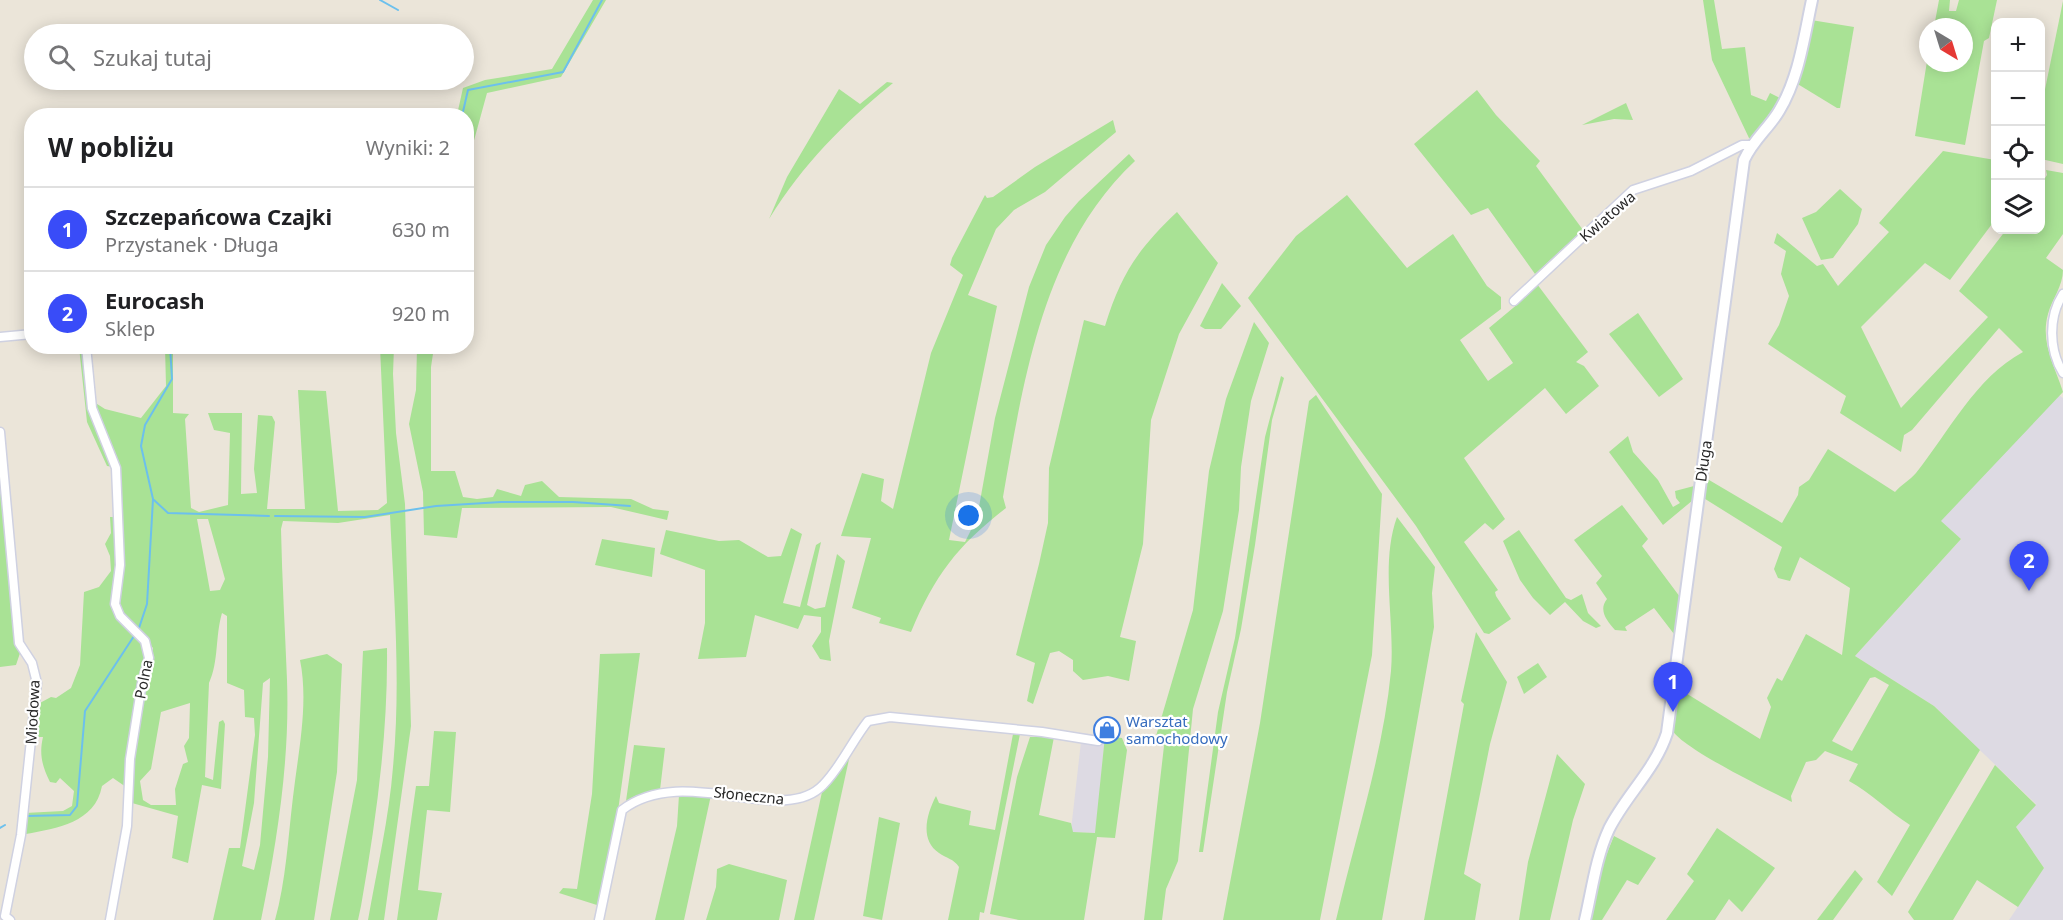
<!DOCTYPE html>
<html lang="pl">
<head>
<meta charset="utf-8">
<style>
	body { margin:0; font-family:"Noto Sans",sans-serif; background:#f6f6f6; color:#202124 }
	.controls { position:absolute; right:18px; top:18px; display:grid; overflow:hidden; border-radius:12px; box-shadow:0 3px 15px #0003 }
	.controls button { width:54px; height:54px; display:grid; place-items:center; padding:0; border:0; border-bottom:2px solid #e0e0e0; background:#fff; color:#202124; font:30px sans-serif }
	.compass { position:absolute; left:1919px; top:18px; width:54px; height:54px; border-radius:50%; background:#fff; box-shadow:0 3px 15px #0003; rotate:142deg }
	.you { position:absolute; left:969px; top:516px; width:21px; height:21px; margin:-15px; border:4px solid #fff; border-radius:50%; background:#1a73e8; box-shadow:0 0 0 9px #1a73e833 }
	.badge { display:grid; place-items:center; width:39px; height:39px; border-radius:50%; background:#394cf8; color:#fff; font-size:20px; font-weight:700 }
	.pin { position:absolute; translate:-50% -50px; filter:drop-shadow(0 2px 3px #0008) }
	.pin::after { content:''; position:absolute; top:32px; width:21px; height:18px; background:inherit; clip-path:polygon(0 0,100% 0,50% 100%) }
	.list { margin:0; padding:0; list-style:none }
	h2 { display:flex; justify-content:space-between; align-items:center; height:78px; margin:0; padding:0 24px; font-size:26px }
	h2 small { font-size:20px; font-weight:400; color:#757577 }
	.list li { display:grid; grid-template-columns:39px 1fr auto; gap:18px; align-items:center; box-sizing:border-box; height:84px; padding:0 24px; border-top:2px solid #e0e0e0 }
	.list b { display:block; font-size:22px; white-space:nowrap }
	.list p { margin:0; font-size:20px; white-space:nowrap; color:#757577 }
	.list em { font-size:20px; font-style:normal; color:#757577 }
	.icon { flex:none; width:33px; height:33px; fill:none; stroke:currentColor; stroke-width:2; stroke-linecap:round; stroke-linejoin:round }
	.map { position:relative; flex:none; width:2063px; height:920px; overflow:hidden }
	.search { position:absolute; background:#fff; box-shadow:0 3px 15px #0003; left:24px; top:24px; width:450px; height:66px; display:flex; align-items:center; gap:15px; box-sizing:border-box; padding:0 21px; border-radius:33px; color:#757577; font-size:22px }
	.panel { position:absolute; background:#fff; box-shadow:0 3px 15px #0003; left:24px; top:108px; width:450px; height:246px; border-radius:24px }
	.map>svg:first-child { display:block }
	.industrial { fill:#dddae3 }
	.green { fill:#a9e295; fill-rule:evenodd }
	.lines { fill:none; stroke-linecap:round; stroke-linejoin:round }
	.stream { stroke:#6cc0ed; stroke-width:2 }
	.minor-casing { stroke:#cfd1e1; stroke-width:11 }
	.tertiary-casing { stroke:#cfd1e1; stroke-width:14 }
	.minor { stroke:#fff; stroke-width:8 }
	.tertiary { stroke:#fff; stroke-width:10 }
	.labels { text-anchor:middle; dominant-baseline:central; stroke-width:4.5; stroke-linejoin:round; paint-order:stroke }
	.street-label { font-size:15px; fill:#282828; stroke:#fff }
	.shop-label { font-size:15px; fill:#366cbe; stroke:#fff; text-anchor:start }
</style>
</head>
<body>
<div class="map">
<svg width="2063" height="920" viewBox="0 0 2063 920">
	<rect width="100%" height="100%" fill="#ebe5d9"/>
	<g class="industrial">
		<path d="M2059 395 2063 398V920H2009L2044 868 2016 827 2036 804 1934 706 1855 656 1961 539 1940 521Z"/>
		<path d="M1082 733 1105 736 1096 833 1072 832 1071 830Z"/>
	</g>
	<g class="green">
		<path d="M593 0H606L561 77 487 93 467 166 466 116 457 115 463 88 485 80 552 69Z"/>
		<path d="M1703 0H1714L1722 49 1745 47 1751 95 1766 101 1770 93 1780 98 1752 139 1749 138 1712 60Z"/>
		<path d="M1939 0H1950L1949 11H1956L1959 0H1997L1989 38 1984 41 1965 145 1915 136 1928 55V63H1964V27H1934Z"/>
		<path d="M2063 1V164L2041 159V109Z"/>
		<path d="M1811 20 1854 27 1840 108H1837L1796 83Z"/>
		<path d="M887 82 893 83C842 125 804 163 769 219L787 177 839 89 860 104Z"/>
		<path d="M1477 90 1496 115 1540 161 1536 166 1583 230 1535 274 1488 208 1471 215 1414 144Z"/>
		<path d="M1626 103 1633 120 1614 119 1582 125Z"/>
		<path d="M1113 120 1116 132 1045 192 1014 210 996 229 968 295 997 306 949 540 965 542 977 518 995 418 1029 287 1046 245 1065 217 1079 201 1129 154 1135 161C1043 247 1024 378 1003 497L1006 508C957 546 935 575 911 632L879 623 881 618 852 608 871 538 841 536 862 473 884 479 881 501 893 509 931 353 963 275 950 265 952 258 985 195 987 198 993 197 1035 167Z"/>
		<path d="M1943 151 1995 160V220L1950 280 1925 263 1861 327 1901 408 1988 317 1959 291 2006 230H2040L2041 184 2047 175 2046 170 2063 173V234L2046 258 2063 270C2063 286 2052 299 2048 314 2040 343 2055 366 2063 392L1941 521 1961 539 1855 656 1934 706 1980 750 1892 896 1877 882 1910 825C1888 811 1871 793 1849 781L1858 764 1825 751 1816 760 1806 762 1791 796 1792 802C1772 792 1677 746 1672 729 1669 718 1674 699 1676 687L1760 739 1771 707 1767 698 1777 678 1782 681 1806 634 1842 655 1850 588 1800 557 1790 581 1778 578 1774 569 1782 547 1702 497 1704 477 1782 523 1798 495 1799 487 1809 480 1828 449 1895 492C1901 485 1910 480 1916 473 1949 432 1975 378 2023 352L1999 328 1912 430 1904 435 1901 452 1840 413 1846 396 1768 344 1779 325 1789 296 1781 274 1786 251 1774 243 1777 233 1817 266 1823 264 1838 286 1889 232 1879 223ZM1875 677 1889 685 1852 751 1832 741 1870 678Z"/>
		<path d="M1840 189 1862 209 1858 224 1833 258 1821 260 1802 218 1816 212Z"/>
		<path d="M1347 195 1407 268 1453 234 1487 286 1501 297V309L1460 340 1488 381 1513 363 1489 328 1519 303 1537 284 1588 352 1576 362 1584 366 1599 386 1566 414 1545 388 1464 458 1505 519 1493 530 1485 523 1464 542 1498 590 1495 592 1496 596 1511 619 1489 634 1484 633 1416 526 1248 298 1296 236Z"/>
		<path d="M1177 212 1218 263 1179 334 1151 420 1143 544 1120 637 1136 641 1129 681 1108 676 1083 680 1073 671V660L1059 651 1050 653 1033 704 1027 701 1035 663 1016 655 1039 564 1048 523 1049 468 1084 320 1105 326C1121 274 1138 249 1177 212Z"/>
		<path d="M1222 283 1241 306 1221 329H1205L1200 326Z"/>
		<path d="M1638 313 1683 379 1659 397 1609 334Z"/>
		<path d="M1254 322 1269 343 1251 401 1241 467 1239 510 1223 611 1193 709 1178 861 1166 889 1162 920H1144L1164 746 1156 736 1193 610 1209 471 1226 399Z"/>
		<path d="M79 347H83L87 393 114 467 107 466 87 422Z"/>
		<path d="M165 347H173V413L189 414 185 419 191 508 199 512 228 505 230 433 214 430 208 413H242L241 494 257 493 254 469 258 415 272 416 275 422 267 509H305L298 390 326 391 338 511 378 510 387 503 380 347H394L393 374 396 433 405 504 411 726 384 920H368C377 869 389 818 393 767 401 683 394 598 390 515L338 523 283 521 281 529C282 579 285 629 287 680 290 760 277 842 261 920H213L229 848H240L255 735 254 718 245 717 244 690 227 683V616L222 613C215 637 219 661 209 683L205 777 213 780 219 722 223 720 225 724 221 789 202 785 188 863 172 858 178 816 132 803V767L153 648 119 608 123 531 119 468 94 402 105 409 141 418 166 386ZM197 519H208L225 579 220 590 210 591ZM270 678 268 757 260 845 254 870 242 866 254 803 263 683ZM190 703 189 738 184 746 188 762 183 764 175 789 176 805H151L143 800 140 781 151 769 161 712Z"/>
		<path d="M417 347H434L431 367V471H455L463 497 477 499 493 497 497 489 521 496 525 485 542 481 559 497 631 499 653 509 669 511 667 520 611 507 462 508 457 538 424 535 423 492 409 424 416 390Z"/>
		<path d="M1281 376 1284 378 1272 420 1255 545 1241 629 1227 692 1203 852H1199L1218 712 1235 638 1265 437Z"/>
		<path d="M1316 395 1382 494 1372 655 1320 920H1223L1260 723 1309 401Z"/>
		<path d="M1628 436 1633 452 1658 480 1673 507 1680 503 1676 498 1675 491 1694 486 1693 500 1663 525 1609 452Z"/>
		<path d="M0 473 20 653 16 665 0 667Z"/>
		<path d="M1622 505 1648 539 1642 546 1680 597 1674 634 1654 608 1625 627 1627 631 1615 630C1607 621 1598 610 1607 599L1596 583 1602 576 1574 540Z"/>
		<path d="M110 517H116L117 564 111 598 113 611 142 642 145 654 134 703 126 787 113 778 102 786C95 823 57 828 26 834L25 813 63 811 72 806 74 791 60 778 56 783 50 782C42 766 39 754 43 737H34L38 704 51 697 56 698 71 688 80 665 84 592 99 587 111 571 110 556 105 544 111 533Z"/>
		<path d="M1397 517 1435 567 1432 593 1434 627 1382 920H1336C1355 838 1383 755 1391 671 1395 621 1380 564 1397 517Z"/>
		<path d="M791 528 802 534 783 603 800 607 816 545 821 542 807 605 815 609 825 607 837 554 845 561 829 641 831 661 820 659 812 646 821 632V617L804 615 798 629 755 615 746 657 698 659 705 623V570L660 554 666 530 719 541 739 540 768 557 781 556Z"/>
		<path d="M1519 530 1566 598 1571 600 1582 594 1588 613 1601 626 1596 628 1583 621 1565 602 1550 615 1533 598 1520 580 1503 541Z"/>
		<path d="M602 539 655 548 652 577 595 565Z"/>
		<path d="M1476 632 1507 682 1490 744 1464 874 1481 884 1475 920H1424L1464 704 1461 701Z"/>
		<path d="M387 648C388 736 376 820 361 906L358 920H330L357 780 363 651Z"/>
		<path d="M640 653 618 811 600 906 559 893 563 888 577 889 592 794 600 654Z"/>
		<path d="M327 654 342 664 337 772 314 920H275C286 881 288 838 293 797 298 753 309 704 300 660Z"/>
		<path d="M1538 663 1547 677 1524 694 1517 677Z"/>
		<path d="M434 731 456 732 450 812 427 810 418 890 442 893 437 920H397L416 786H429Z"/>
		<path d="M1013 734H1020L984 913 980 912 979 920H948L959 867C954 859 946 858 939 853 919 840 927 813 936 796L939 803 971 811 969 825 995 830Z"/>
		<path d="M1105 736 1122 738 1127 750 1115 838 1097 837 1084 920H1019L990 914 1017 777 1030 737H1054L1039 815 1071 823 1073 832 1095 833Z"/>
		<path d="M634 745 665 748 660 790 635 796 626 801Z"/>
		<path d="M851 750 814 920H794L822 792Z"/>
		<path d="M1557 754 1585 784 1573 820 1550 920H1519L1528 862Z"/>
		<path d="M1995 765 2036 805 2016 827 2044 868 2018 907 1977 880 1953 920H1914L1908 912Z"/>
		<path d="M679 795H711L684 920H655L677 826Z"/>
		<path d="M879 817 900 823 882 920 863 916Z"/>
		<path d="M1717 828 1775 868 1742 912 1729 899 1715 920H1666L1694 881 1687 874Z"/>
		<path d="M1614 836 1656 858 1638 885 1627 880 1602 920H1591L1603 863Z"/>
		<path d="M729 864 787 880 779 920H706L716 887 717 869Z"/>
		<path d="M1855 870 1863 879 1833 920H1817Z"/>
	</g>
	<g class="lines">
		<g class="stream">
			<path d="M380 0 398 10"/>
			<path d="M462 116 468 90 563 72 602 0"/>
			<path d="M154 500 168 513 269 516"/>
			<path d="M275 516 365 517 436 506 501 502H573L630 506"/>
			<path d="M139 628 147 604 153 499 141 446 145 425 172 379 170 346"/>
			<path d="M26 816 70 815 77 806 85 711 134 636"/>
			<path d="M0 828 5 825"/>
		</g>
		<defs>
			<g id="minor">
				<path d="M2063 294C2048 317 2049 350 2063 373"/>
				<path d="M1514 301 1633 190 1691 171 1742 145H1751"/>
				<path d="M0 337 32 334"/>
				<path d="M86 346 92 408 116 468 120 565 115 604 120 616 145 641 149 658 142 683 130 759 127 826 110 920"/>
				<path d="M0 432 19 643 32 663 37 683 21 835 5 916 10 920"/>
				<path d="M599 920 622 810C684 762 782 828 823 785 841 767 852 741 868 721L890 717 1042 732 1098 741"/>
			</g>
			<path id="tertiary" d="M1585 920C1592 890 1596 857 1609 829 1626 795 1655 770 1667 733L1744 160C1753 140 1769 128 1779 111 1799 78 1804 37 1812 0"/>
		</defs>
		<use href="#minor" class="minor-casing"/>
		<use href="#tertiary" class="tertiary-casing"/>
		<use href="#minor" class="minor"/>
		<use href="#tertiary" class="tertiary"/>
	</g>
	<defs>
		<symbol id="shop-ring" viewBox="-11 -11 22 22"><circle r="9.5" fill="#fff" stroke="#3f7fe0" stroke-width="1.5"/><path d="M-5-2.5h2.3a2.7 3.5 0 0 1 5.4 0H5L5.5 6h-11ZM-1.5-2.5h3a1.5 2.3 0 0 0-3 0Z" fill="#3f7fe0"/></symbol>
	</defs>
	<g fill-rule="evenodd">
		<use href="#shop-ring" x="1092" y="715" width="30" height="30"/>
	</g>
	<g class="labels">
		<g class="street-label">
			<text transform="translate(1607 216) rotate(-41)">Kwiatowa</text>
			<text transform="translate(1703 461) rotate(-82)">Długa</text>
			<text transform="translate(143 679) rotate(-79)">Polna</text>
			<text transform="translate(32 712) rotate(-87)">Miodowa</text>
			<text transform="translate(749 795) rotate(6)">Słoneczna</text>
		</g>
		<g class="shop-label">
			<text x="1126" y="721">Warsztat<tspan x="1126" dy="17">samochodowy</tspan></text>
		</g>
	</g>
</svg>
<div class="controls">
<button>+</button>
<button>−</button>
<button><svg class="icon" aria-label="locate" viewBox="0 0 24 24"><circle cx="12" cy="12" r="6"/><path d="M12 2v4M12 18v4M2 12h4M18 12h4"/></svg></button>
<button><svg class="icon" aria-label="layers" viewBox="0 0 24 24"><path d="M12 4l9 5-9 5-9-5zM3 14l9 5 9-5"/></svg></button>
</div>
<svg class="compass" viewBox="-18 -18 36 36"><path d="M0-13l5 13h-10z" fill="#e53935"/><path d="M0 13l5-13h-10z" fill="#757577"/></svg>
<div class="you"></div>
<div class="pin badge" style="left:1673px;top:712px">1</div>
<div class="pin badge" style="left:2029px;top:591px">2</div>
<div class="search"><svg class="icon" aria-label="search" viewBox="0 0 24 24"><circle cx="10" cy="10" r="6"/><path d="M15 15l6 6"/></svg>Szukaj tutaj</div>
<section class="panel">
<h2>W pobliżu<small>Wyniki: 2</small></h2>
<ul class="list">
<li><span class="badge">1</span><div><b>Szczepańcowa Czajki</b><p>Przystanek · Długa</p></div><em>630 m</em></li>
<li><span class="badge">2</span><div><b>Eurocash</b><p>Sklep</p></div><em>920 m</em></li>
</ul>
</section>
</div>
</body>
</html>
